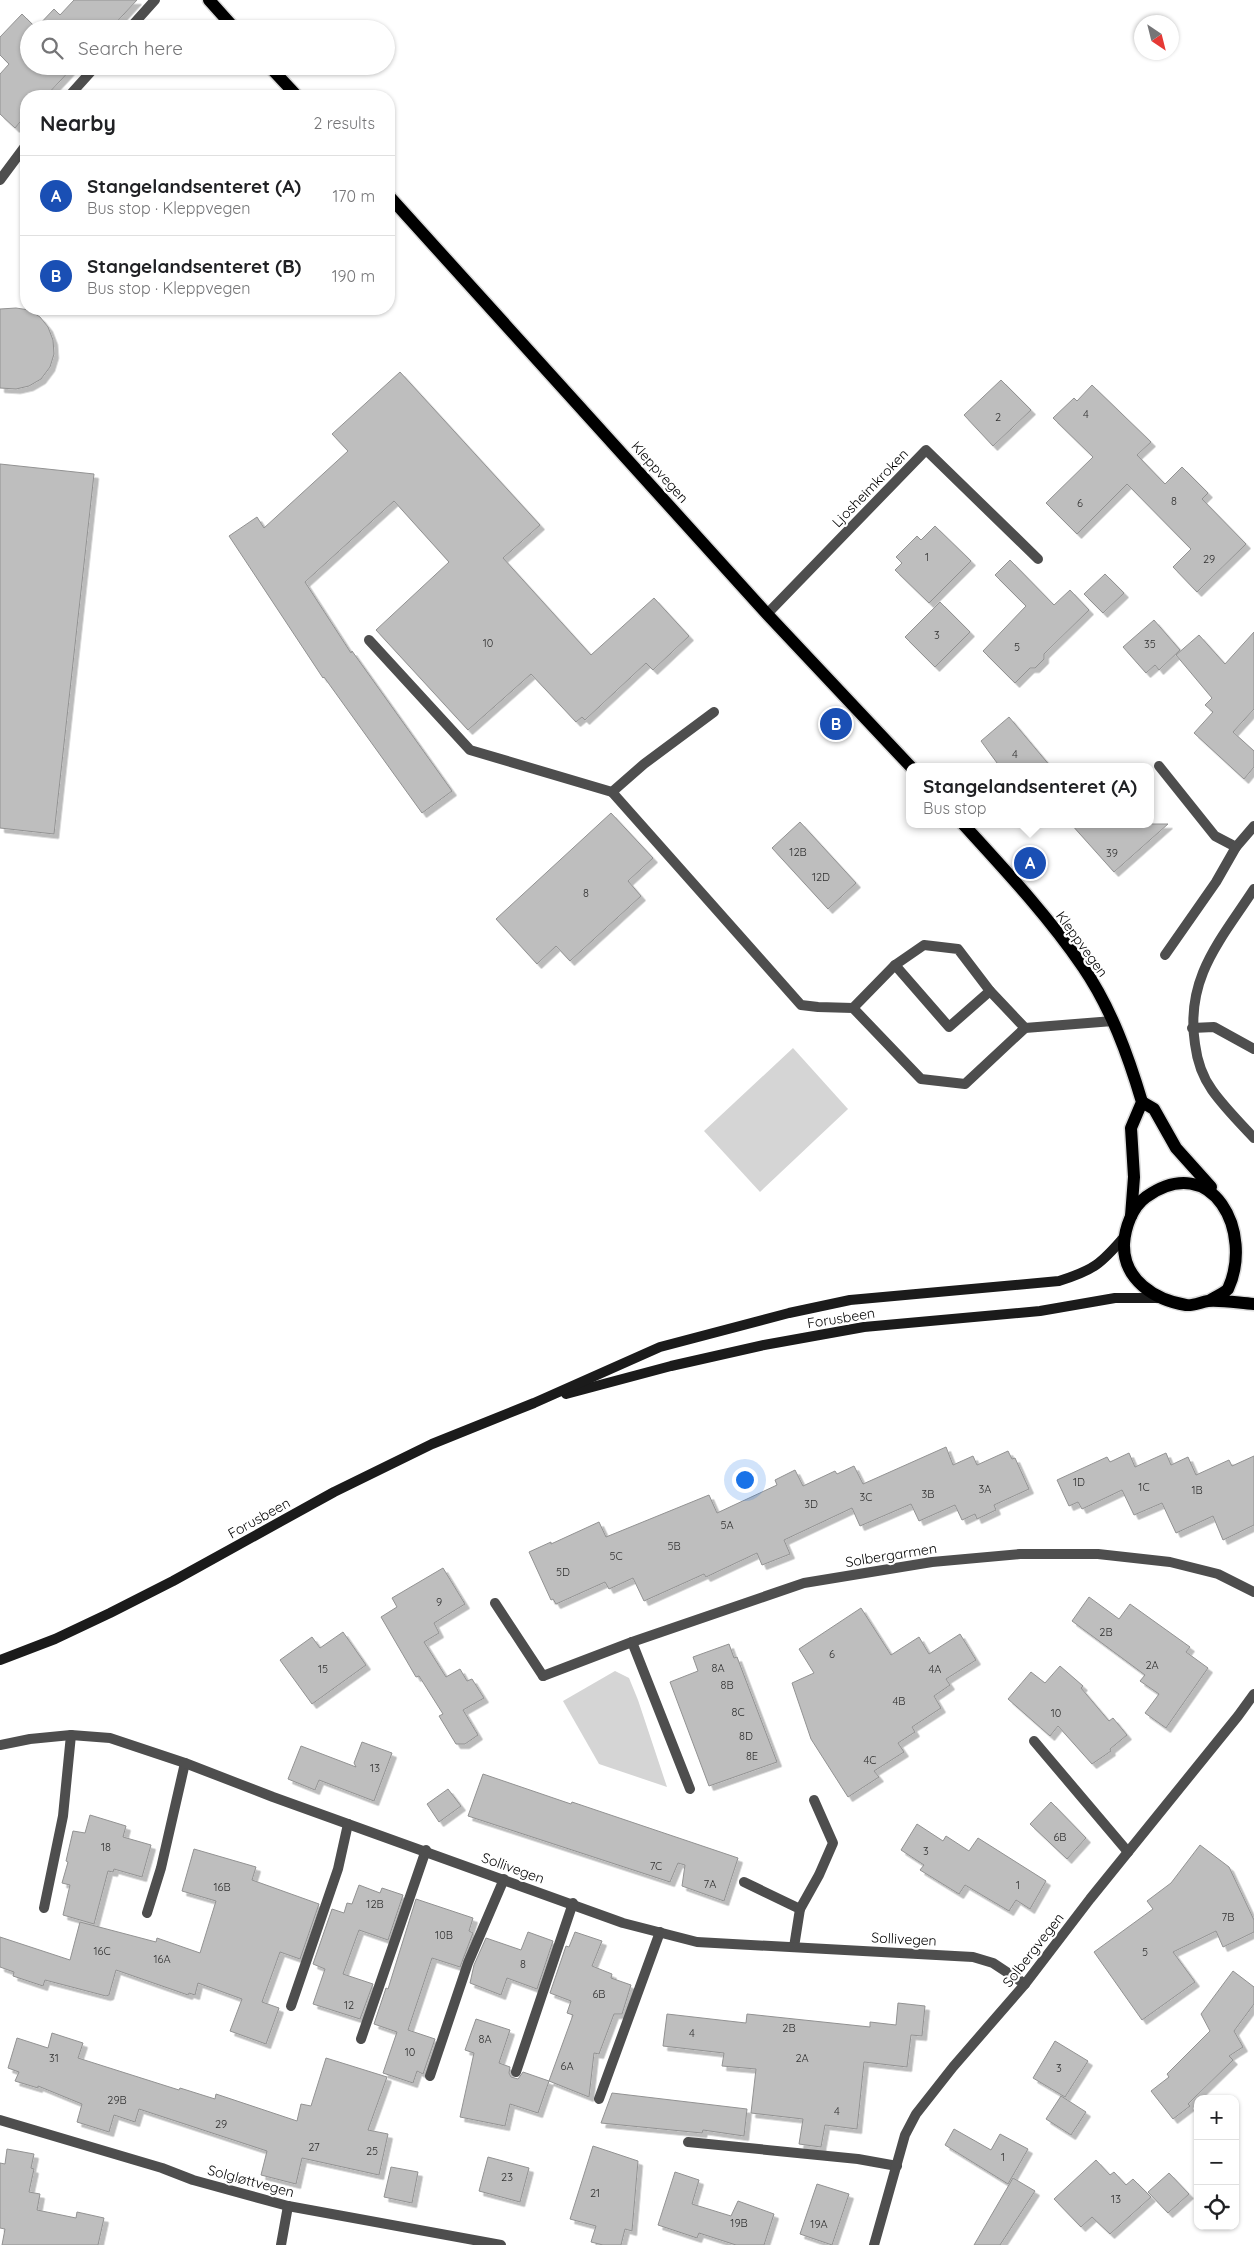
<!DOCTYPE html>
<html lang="en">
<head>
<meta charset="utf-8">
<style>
	body { margin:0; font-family:Quicksand,sans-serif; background:#f6f6f6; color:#202124 }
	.controls { position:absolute; right:15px; bottom:15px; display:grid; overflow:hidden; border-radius:10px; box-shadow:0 1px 4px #0004 }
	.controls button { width:45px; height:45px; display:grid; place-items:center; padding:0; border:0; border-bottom:1px solid #e0e0e0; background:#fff; color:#202124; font:25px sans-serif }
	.compass { position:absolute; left:1134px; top:15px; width:45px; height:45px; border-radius:50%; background:#fff; box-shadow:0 1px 4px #0004; rotate:145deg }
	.you { position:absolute; left:744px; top:1479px; width:18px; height:18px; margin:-12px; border:4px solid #fff; border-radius:50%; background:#1a73e8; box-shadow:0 0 0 8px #1a73e833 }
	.badge { display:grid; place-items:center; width:32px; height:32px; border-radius:50%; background:#7c3aed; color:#fff; font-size:16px; font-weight:700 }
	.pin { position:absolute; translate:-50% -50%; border:2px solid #fff; box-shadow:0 1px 5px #0006 }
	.popup { position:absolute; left:906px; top:763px; width:248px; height:65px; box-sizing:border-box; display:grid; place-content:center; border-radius:10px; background:#fff; filter:drop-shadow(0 1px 4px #0005); font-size:16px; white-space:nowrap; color:#757577 }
	.popup b { font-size:19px; color:#202124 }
	.popup::after { content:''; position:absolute; left:50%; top:100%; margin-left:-10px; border:10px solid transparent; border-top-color:#fff }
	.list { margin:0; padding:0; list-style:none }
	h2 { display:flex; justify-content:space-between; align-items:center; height:65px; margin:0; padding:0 20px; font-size:21px }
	h2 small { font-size:16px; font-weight:400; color:#757577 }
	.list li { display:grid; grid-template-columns:32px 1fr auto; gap:15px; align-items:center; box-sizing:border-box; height:80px; padding:0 20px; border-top:1px solid #e0e0e0 }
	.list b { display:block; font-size:19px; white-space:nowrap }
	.list p { margin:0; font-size:16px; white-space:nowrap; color:#757577 }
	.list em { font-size:16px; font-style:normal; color:#757577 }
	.icon { flex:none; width:28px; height:28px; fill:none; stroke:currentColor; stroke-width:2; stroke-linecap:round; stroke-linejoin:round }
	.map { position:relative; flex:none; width:1254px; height:2245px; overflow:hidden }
	.search { position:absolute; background:#fff; box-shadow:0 1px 4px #0004; left:20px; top:20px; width:375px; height:55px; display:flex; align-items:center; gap:12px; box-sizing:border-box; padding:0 18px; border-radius:28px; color:#757577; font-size:19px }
	.panel { position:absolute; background:#fff; box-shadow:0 1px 4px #0004; left:20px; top:90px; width:375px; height:225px; border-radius:20px }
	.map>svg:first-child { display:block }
	.green { fill:#d5d5d5 }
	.building { fill:#bebebe; stroke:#929292; filter:url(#shadow) }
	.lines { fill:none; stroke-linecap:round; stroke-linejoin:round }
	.primary-casing { stroke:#dbdbdb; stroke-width:15 }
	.lane { stroke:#4e4e4e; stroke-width:10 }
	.street { stroke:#4e4e4e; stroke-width:10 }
	.secondary { stroke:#1b1b1b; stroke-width:10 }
	.primary { stroke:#000; stroke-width:12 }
	.labels { text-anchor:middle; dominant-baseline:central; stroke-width:4.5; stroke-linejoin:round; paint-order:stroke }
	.number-label { font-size:11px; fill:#303030 }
	.street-label { font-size:14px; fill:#000; stroke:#fff }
</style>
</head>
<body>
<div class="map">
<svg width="1254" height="2245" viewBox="0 0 1254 2245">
	<defs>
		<filter id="shadow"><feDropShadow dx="4.5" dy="4.5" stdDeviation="0" flood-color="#0004"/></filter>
	</defs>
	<rect width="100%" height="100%" fill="#fff"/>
	<g class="green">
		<path d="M793 1048 848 1109 760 1192 704 1131Z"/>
		<path d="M615 1671 629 1678 638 1700 667 1787 599 1764 563 1701Z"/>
	</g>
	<g class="building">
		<path d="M74 0H137L110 29H29V66H74L46 96H26V115L15 128 0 114V74L9 64 0 55V37L22 14 36 28 54 9 60 15Z"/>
		<path d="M16 308 29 310 40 317 48 327 53 340 54 354 50 367 41 379 29 386 16 389 0 388V309Z"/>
		<path d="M400 372 540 525 503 558 591 655 654 598 689 636 653 670 646 663 585 720 582 717 576 722 531 674 468 730 376 630 449 562 394 501 305 582 351 653 352 651 452 791 422 813 324 677 323 678 229 536 257 517 264 528 348 451 332 434Z"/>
		<path d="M1001 380 1031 410 993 446 964 415Z"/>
		<path d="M1092 385 1151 442 1137 455 1165 484 1182 467 1208 493 1202 499 1246 544 1197 592 1173 567 1191 549 1127 484 1077 534 1046 503 1093 457 1053 418 1074 398 1077 401Z"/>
		<path d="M0 464 94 474 54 834 0 828Z"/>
		<path d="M935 526 971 561 929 603 895 570 902 563 896 557 917 536 921 540Z"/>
		<path d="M1010 560 1054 605 1070 590 1089 610 1044 654V659L1035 668H1030L1015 683 983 651 1026 606 995 575Z"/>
		<path d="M1105 574 1124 593 1103 613 1084 594Z"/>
		<path d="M940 602 970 632 935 667 905 637Z"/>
		<path d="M1154 620 1180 650 1159 670 1155 665 1146 673 1123 647Z"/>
		<path d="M1254 632V709L1233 732 1254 751V767L1244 779 1194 733 1213 712 1205 705 1212 698 1176 655 1199 635 1225 664Z"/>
		<path d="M1009 717 1051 767H1000L981 741Z"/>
		<path d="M611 813 653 858 628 881 641 896 570 961 556 946 537 964 496 919Z"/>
		<path d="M800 822 856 883 828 909 772 848Z"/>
		<path d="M1071 824H1168L1114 872Z"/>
		<path d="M946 1447 953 1465 973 1456 977 1465 1008 1451 1012 1459 1015 1458 1029 1489 994 1505 996 1510 977 1519 975 1514 962 1520 955 1505 919 1521 911 1504 860 1526 852 1508 784 1540 790 1554 762 1565 757 1553 706 1577 704 1574 644 1601 633 1578 609 1589 605 1582 556 1604 553 1599 551 1600 529 1552 551 1542V1544L599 1522 606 1537 709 1495 717 1513 777 1485 775 1480 795 1470 803 1486 835 1471 837 1474 854 1466 863 1484Z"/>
		<path d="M1129 1453 1135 1467 1166 1453 1171 1465 1188 1457 1196 1475 1229 1460 1232 1466 1254 1456V1525L1223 1540 1213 1516 1176 1533 1162 1503 1134 1515 1122 1490 1082 1509 1078 1502 1069 1506 1057 1480 1107 1457 1110 1462Z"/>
		<path d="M443 1568 465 1604 434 1623 439 1633 424 1642 446 1677 460 1669 467 1681 472 1679 484 1698 463 1710 478 1735 465 1744H456L439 1716 443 1714 419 1676 416 1677 381 1617 397 1607 392 1598Z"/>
		<path d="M1089 1597 1119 1619 1130 1604 1190 1647 1186 1652 1208 1668 1166 1728 1145 1713 1159 1694 1140 1681 1145 1675 1072 1621Z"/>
		<path d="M861 1608 891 1655 919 1637 929 1654 960 1634 976 1660 946 1679 950 1685 934 1696 941 1708 912 1727 915 1732 898 1743 904 1752 874 1771 879 1777 848 1797 811 1739 792 1683 814 1673 799 1649Z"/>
		<path d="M343 1632 366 1665 312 1704 280 1660 312 1637 320 1648Z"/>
		<path d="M729 1644 734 1658 737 1657 777 1762 709 1786 670 1682 698 1671 693 1657Z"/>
		<path d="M1060 1666 1083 1686 1081 1688 1109 1721 1113 1718 1127 1735 1110 1749 1111 1751 1092 1764 1058 1726 1050 1736 1008 1699 1031 1672 1045 1683Z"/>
		<path d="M362 1742 392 1753 374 1801 319 1780 315 1790 288 1779 301 1746 356 1767 354 1763Z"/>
		<path d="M483 1774 571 1804 572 1802 738 1858 724 1901 682 1886 685 1865 678 1863 670 1882 468 1816Z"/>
		<path d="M448 1789 461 1806 439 1822 427 1804Z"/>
		<path d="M1051 1802 1086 1838 1067 1859 1030 1824Z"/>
		<path d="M90 1815 126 1826 123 1837 151 1845 142 1877 114 1869 113 1872 108 1871 94 1924 63 1915 70 1885 62 1883 68 1862 66 1861 73 1831 85 1833Z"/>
		<path d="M917 1824 943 1841 946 1836 969 1851 978 1838 1046 1881 1030 1909 1016 1900 1009 1911 965 1885 959 1894 920 1870 924 1865 901 1850Z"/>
		<path d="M1200 1845 1229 1867 1254 1920V1932L1223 1947 1216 1931 1173 1952 1195 1982 1142 2020 1094 1952 1153 1909 1147 1901 1171 1883Z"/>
		<path d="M194 1849 256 1867 252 1880 319 1904 300 1959 280 1952 262 2002 279 2008 266 2044 230 2031 242 1999 198 1983 195 1995 189 1993 188 1995 116 1970 109 1995 106 1996 45 1980 43 1986 13 1976 14 1972 0 1967V1937L70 1960 80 1922 156 1942 157 1938 200 1953 216 1901 182 1891Z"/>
		<path d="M359 1885 380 1893 382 1888 403 1895 388 1940 359 1930 343 1974 373 1984 360 2019 313 2004 325 1969 313 1964 332 1909 344 1913 347 1903 352 1904Z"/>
		<path d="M416 1899 473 1918 469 1931 473 1933 460 1967 432 1958 408 2030 435 2039 423 2074 417 2071 413 2083 383 2073 397 2032 374 2024 386 1988 388 1989Z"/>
		<path d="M528 1932 553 1941 537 1989 507 1978 501 1995 470 1983 474 1965 486 1938 521 1950Z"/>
		<path d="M575 1932 602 1941 592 1966 612 1974 611 1978 631 1985 622 2014H614L599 2054 594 2053 589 2097 549 2081 538 2113 510 2104 505 2126 460 2117 474 2053 465 2050 476 2019 510 2030 499 2063 510 2067 509 2073 511 2077 518 2079 523 2072 549 2081 573 2015 567 2013 571 2001 550 1993 566 1946 569 1947Z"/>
		<path d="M1233 1971 1254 1987V2004L1234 2031 1243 2047 1229 2056 1233 2060 1188 2104 1190 2106 1173 2119 1151 2091 1169 2077 1167 2074 1210 2031 1201 2014Z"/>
		<path d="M898 2003 925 2006 922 2036 911 2035 907 2067 864 2062 857 2129 825 2125 821 2147 799 2144 803 2119 751 2113 756 2069 722 2066 724 2053 663 2046 667 2014 746 2023 747 2014 870 2027V2022L896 2025Z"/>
		<path d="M52 2033 83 2043 78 2058 179 2090 180 2088 215 2099 216 2094 297 2121 301 2104 311 2106 326 2058 387 2077 368 2130 388 2134 379 2175 302 2158 296 2184 261 2175 267 2151 139 2109 135 2122 114 2115 109 2132 77 2122 82 2104 38 2086V2088L15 2081 19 2072 8 2068 17 2038 48 2048Z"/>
		<path d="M1055 2041 1088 2061 1065 2097 1033 2078Z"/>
		<path d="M612 2093 747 2109 744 2136 703 2130 702 2133 601 2123Z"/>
		<path d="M1061 2096 1086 2112 1071 2135 1046 2119Z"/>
		<path d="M954 2129 991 2150 1000 2134 1028 2149 1008 2184 945 2145Z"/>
		<path d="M593 2146 638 2161 632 2231 625 2229 621 2245H603L591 2242 596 2226 570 2219Z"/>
		<path d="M7 2149 34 2154 31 2168 34 2169 29 2192 40 2194 37 2210 76 2218 77 2212 104 2218 98 2245H2L5 2229 0 2228V2163L5 2164Z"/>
		<path d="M488 2157 529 2168 520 2202 479 2191Z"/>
		<path d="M1096 2160 1110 2175 1114 2172 1126 2185 1133 2179 1151 2197 1110 2234 1092 2217 1081 2227 1054 2199Z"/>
		<path d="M391 2167 418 2172 412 2203 384 2197Z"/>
		<path d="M675 2172 699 2180 692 2204 731 2216 738 2201 774 2214 764 2245H736L699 2233 697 2238 658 2225Z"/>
		<path d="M1169 2173 1189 2194 1168 2213 1148 2192Z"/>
		<path d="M1013 2178 1035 2191 1000 2245H974Z"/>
		<path d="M817 2184 849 2194 832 2245 800 2234Z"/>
	</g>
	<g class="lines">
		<defs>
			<g id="primary">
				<path d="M209 0 235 29"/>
				<path d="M269 66 297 96"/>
				<path d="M389 196 767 614 911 767"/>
				<path d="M963 824C1005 870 1048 916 1083 967 1111 1008 1128 1055 1142 1102L1131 1128 1134 1177 1131 1216"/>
				<path d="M1142 1102 1154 1109 1176 1148 1211 1187"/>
				<path d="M1209 1301C1215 1297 1223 1294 1228 1289 1254 1233 1213 1150 1146 1197 1132 1207 1125 1228 1124 1244 1123 1280 1155 1300 1186 1305 1193 1306 1201 1302 1208 1301 1223 1300 1239 1303 1254 1304"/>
			</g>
		</defs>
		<use href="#primary" class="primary-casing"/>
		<g class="lane">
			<path d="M129 29 155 0"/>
			<path d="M69 96 96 66"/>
			<path d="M0 180 26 145"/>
			<path d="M369 640 470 750 612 792"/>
			<path d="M714 712 644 764 612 792 801 1005 818 1007 853 1008 921 1079 965 1084 1025 1028 1113 1021"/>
			<path d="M1159 766 1215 836 1236 847 1254 826"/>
			<path d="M1165 955 1216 882 1236 847"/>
			<path d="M895 965 949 1027 990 991"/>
			<path d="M853 1008 895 965 924 945 958 949 990 991 1025 1028"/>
			<path d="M1192 1028 1214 1027 1254 1049"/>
			<path d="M495 1603 543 1676"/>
			<path d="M632 1642 690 1789"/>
			<path d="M1034 1741 1128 1852"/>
			<path d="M744 1882 800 1909 794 1947"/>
			<path d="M44 1908 63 1816 71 1735"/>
			<path d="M800 1909 819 1875 833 1843 814 1800"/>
			<path d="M147 1913 161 1868 185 1763"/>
			<path d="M291 2006 338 1869 348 1824"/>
			<path d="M361 2039 426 1850"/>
			<path d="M516 2072 573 1903"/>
			<path d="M430 2076 468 1963 504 1879"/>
			<path d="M599 2099 660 1932"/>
			<path d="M688 2142 858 2159 897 2166"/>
		</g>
		<g class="street">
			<path d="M767 614 926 450 1038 559"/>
			<path d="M1254 889C1220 941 1185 978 1195 1044 1197 1060 1202 1076 1212 1090 1224 1107 1240 1123 1254 1138"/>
			<path d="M543 1676 632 1642 804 1583 932 1562 1020 1554H1098L1170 1562 1218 1574 1254 1592"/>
			<path d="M0 1745 30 1739 71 1735 110 1738 185 1763 273 1797 623 1923 697 1942 973 1957 993 1963 1025 1984"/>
			<path d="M0 2120 162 2168 193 2180 288 2206 501 2245"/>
			<path d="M281 2245 288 2206"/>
			<path d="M874 2245 905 2135 916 2114 953 2067 1025 1984 1090 1899 1238 1716 1254 1694"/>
		</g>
		<g class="secondary">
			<path d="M566 1394 671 1366 764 1345 864 1327 1040 1311 1115 1298H1158"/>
			<path d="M0 1660 55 1639 110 1613 173 1581 334 1492 432 1444 534 1403 660 1347 789 1313 850 1300 1059 1281C1094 1270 1101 1264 1125 1236"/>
		</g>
		<use href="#primary" class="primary"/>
	</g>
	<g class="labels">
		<g class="number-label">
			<text x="1086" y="414">4</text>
			<text x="998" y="417">2</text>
			<text x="1174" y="501">8</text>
			<text x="1080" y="503">6</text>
			<text x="927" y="557">1</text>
			<text x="1209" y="559">29</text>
			<text x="937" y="635">3</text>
			<text x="488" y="643">10</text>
			<text x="1150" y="644">35</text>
			<text x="1017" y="647">5</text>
			<text x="1015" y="754">4</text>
			<text x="798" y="852">12B</text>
			<text x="1112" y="853">39</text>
			<text x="821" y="877">12D</text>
			<text x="586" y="893">8</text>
			<text x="1079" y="1482">1D</text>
			<text x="1144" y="1487">1C</text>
			<text x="985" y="1489">3A</text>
			<text x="1197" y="1490">1B</text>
			<text x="928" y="1494">3B</text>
			<text x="866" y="1497">3C</text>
			<text x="811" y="1504">3D</text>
			<text x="727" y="1525">5A</text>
			<text x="674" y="1546">5B</text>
			<text x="616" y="1556">5C</text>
			<text x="563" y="1572">5D</text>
			<text x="439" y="1602">9</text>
			<text x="1106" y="1632">2B</text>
			<text x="832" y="1654">6</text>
			<text x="1152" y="1665">2A</text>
			<text x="718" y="1668">8A</text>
			<text x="323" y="1669">15</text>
			<text x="935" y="1669">4A</text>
			<text x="727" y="1685">8B</text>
			<text x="899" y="1701">4B</text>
			<text x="738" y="1712">8C</text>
			<text x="1056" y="1713">10</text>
			<text x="746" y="1736">8D</text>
			<text x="752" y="1756">8E</text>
			<text x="870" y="1760">4C</text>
			<text x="375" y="1768">13</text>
			<text x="1060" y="1837">6B</text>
			<text x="106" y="1847">18</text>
			<text x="926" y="1851">3</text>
			<text x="656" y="1866">7C</text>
			<text x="710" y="1884">7A</text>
			<text x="1018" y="1885">1</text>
			<text x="222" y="1887">16B</text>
			<text x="375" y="1904">12B</text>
			<text x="1228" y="1917">7B</text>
			<text x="444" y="1935">10B</text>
			<text x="102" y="1951">16C</text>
			<text x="1145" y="1952">5</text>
			<text x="162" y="1959">16A</text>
			<text x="523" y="1964">8</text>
			<text x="599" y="1994">6B</text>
			<text x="349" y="2005">12</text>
			<text x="789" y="2028">2B</text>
			<text x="692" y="2033">4</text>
			<text x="485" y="2039">8A</text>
			<text x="410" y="2052">10</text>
			<text x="54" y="2058">31</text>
			<text x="802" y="2058">2A</text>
			<text x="567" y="2066">6A</text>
			<text x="1059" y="2068">3</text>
			<text x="117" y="2100">29B</text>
			<text x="837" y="2111">4</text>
			<text x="221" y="2124">29</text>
			<text x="314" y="2147">27</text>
			<text x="372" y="2151">25</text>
			<text x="1003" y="2157">1</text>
			<text x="507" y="2177">23</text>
			<text x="595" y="2193">21</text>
			<text x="1116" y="2199">13</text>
			<text x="739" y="2223">19B</text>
			<text x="819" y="2224">19A</text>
		</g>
		<g class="street-label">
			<text transform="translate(660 472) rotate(48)">Kleppvegen</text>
			<text transform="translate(870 488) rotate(-46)">Ljosheimkroken</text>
			<text transform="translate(1082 944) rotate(54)">Kleppvegen</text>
			<text transform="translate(841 1318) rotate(-9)">Forusbeen</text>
			<text transform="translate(259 1518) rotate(-29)">Forusbeen</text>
			<text transform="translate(891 1555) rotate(-9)">Solbergarmen</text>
			<text transform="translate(513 1868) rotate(20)">Sollivegen</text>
			<text transform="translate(904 1939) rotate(3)">Sollivegen</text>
			<text transform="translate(1033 1950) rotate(-52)">Solbergvegen</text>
			<text transform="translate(251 2181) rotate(15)">Solgløttvegen</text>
		</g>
	</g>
</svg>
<div class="controls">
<button>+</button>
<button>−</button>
<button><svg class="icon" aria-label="locate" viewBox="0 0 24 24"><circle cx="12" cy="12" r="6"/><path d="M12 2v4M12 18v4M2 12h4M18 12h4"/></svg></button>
</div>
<svg class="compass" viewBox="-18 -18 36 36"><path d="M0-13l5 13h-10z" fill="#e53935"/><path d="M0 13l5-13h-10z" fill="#757577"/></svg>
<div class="you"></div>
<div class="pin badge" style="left:1030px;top:863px;background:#1a4fb4">A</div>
<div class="popup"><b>Stangelandsenteret (A)</b>Bus stop</div>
<div class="pin badge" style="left:836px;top:724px;background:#1a4fb4">B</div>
<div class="search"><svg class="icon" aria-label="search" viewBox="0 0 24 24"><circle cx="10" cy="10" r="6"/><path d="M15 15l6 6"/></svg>Search here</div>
<section class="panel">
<h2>Nearby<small>2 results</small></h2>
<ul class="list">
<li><span class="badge" style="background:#1a4fb4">A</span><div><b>Stangelandsenteret (A)</b><p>Bus stop · Kleppvegen</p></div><em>170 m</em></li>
<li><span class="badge" style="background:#1a4fb4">B</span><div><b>Stangelandsenteret (B)</b><p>Bus stop · Kleppvegen</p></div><em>190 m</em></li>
</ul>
</section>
</div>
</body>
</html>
